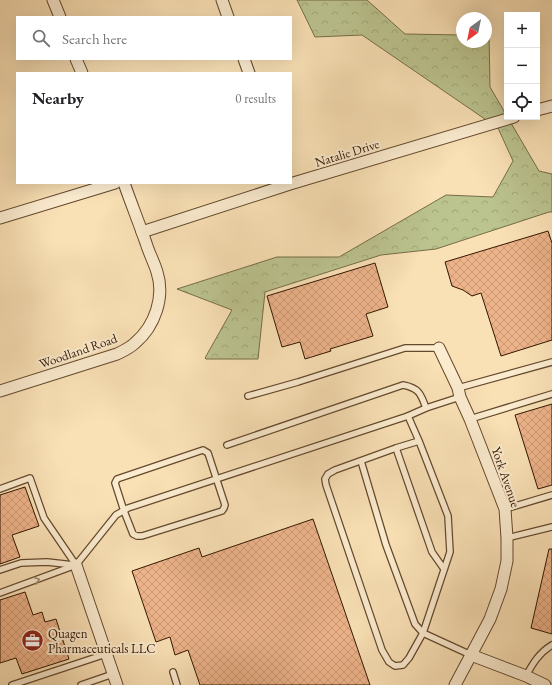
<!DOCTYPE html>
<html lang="en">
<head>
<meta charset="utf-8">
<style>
	body { margin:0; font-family:"EB Garamond",serif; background:#f6f6f6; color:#202124 }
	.controls { position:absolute; right:12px; top:12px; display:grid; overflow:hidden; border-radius:0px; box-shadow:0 4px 16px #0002 }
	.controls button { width:36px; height:36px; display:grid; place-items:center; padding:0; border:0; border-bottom:1px solid #e0e0e0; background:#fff; color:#202124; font:20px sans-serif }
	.compass { position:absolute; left:456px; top:12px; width:36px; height:36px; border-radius:50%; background:#fff; box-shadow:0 4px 16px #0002; rotate:213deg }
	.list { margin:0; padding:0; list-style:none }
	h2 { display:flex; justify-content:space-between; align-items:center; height:52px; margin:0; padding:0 16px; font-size:17px }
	h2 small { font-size:13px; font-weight:400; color:#757577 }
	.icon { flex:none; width:22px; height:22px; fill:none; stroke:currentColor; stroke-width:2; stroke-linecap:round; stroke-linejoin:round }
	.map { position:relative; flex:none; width:552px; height:685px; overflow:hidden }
	.search { position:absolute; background:#fff; box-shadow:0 4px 16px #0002; left:16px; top:16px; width:276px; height:44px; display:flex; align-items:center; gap:10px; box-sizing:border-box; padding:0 14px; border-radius:0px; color:#757577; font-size:15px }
	.panel { position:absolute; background:#fff; box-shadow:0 4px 16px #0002; left:16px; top:72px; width:276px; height:112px; border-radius:0px }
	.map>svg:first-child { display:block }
	.forest { fill:url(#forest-crowns); stroke:#776d48 }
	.building { fill:url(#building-cross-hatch); stroke:#331700 }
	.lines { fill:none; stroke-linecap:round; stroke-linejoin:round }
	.service-casing { stroke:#64492d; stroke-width:8 }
	.minor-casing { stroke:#64492d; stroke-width:13 }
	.service { stroke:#fbebcf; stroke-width:5.5 }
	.minor { stroke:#fbebcf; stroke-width:11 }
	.oneway { stroke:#a18c72 }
	.labels { text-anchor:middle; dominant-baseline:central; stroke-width:4; stroke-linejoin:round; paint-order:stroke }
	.street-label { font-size:13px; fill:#331700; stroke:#fbebcf }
	.poi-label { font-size:13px; fill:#331700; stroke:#fbebcf; text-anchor:start }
</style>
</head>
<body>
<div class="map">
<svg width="552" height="685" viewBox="0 0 552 685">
	<defs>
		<pattern id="forest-crowns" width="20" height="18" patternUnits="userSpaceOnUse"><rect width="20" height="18" fill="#bbc38f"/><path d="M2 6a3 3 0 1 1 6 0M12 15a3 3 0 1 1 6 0" fill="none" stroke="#a1a77a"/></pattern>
		<pattern id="building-cross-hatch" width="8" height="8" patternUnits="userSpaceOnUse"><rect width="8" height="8" fill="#edb38a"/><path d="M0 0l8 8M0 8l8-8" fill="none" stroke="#cc9975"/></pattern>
	</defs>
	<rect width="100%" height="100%" fill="#f9e0b5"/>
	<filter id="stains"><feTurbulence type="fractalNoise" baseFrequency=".005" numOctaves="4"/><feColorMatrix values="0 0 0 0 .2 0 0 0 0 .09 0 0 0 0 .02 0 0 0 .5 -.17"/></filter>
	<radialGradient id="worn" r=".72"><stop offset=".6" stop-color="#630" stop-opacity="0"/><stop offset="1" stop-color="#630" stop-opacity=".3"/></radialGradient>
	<path class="forest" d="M297 0H367L405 34 462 35V42H486V35H489L490 87 539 171 552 174V212H549L436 249 381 255 265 292 258 359H206L205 358 232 310 177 289 277 257H339L446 195 493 197 513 161 498 128 362 35 315 37Z"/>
	<g class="building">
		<path d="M548 231 552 243V340L501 356 481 293 472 296 463 290 452 286 445 262Z"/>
		<path d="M375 263 388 307 366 314 373 336 330 349 331 351 305 359 300 342 282 347 267 296Z"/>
		<path d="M552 404V485L538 489 515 415Z"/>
		<path d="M25 487 39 526 12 535 20 557 0 564V495Z"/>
		<path d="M313 519 370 685H200L188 650 175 655 170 637 156 642 132 571 199 548 202 557Z"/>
		<path d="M549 549H552V634L531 628Z"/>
		<path d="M25 592 33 615 42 612 45 622 56 619 69 659 22 674 16 658 0 663V600Z"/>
	</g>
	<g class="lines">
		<defs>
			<g id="service">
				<path d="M458 388 552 362"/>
				<path d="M248 396 298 382 405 348H439"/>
				<path d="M408 416 419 441 448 516 450 552 423 633 409 658 403 665 395 666 389 662 382 650 326 485 325 479 328 474 335 470 396 448 419 441"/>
				<path d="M470 419 552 394"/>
				<path d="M227 445 403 385C419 388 421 394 426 408"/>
				<path d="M396 448 432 552 444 569"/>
				<path d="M203 450 208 453 225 505 224 508 222 511 142 536H137L133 534 124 511 115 483 117 479Z"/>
				<path d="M361 461 386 545 415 624 423 633 471 655"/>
				<path d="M0 489 30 478 44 518 76 565"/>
				<path d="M505 509 552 495"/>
				<path d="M507 538 552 527"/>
				<path d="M0 570 21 563 47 562 74 565"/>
				<path d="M0 593 76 565 116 515 128 508 408 416 426 408 460 397"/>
				<path d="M173 672 177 685"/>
				<path d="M526 676C533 663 539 653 552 645"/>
				<path d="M12 685 106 654"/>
				<path d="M81 685 113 674"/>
			</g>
			<g id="minor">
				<path d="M53 0 60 17"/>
				<path d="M222 0 228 17"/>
				<path d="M76 59 82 73"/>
				<path d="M244 59 249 73"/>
				<path d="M537 110 552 106"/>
				<path d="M0 218 115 183"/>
				<path d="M142 232 290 184 514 117"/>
				<path d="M439 348 458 388 460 397 470 419 505 509 507 538V561L501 589 490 619 471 655 455 685"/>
				<path d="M0 391 117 354C123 351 130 348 135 343 155 326 165 297 157 272 154 262 149 253 146 243 139 223 131 203 124 183"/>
				<path d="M76 565 117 685"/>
				<path d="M471 655 526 676 545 685"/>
			</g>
		</defs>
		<use href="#service" class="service-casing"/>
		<use href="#minor" class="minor-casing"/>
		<use href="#service" class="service"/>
		<use href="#minor" class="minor"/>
	</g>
	<defs><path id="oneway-chevron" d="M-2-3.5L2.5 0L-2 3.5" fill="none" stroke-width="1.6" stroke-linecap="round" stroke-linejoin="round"/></defs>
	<use class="oneway" href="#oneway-chevron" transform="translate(37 580) rotate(-20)"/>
	<defs>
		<symbol id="office-disc" viewBox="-11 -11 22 22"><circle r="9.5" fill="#8f2418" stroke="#fbebcf"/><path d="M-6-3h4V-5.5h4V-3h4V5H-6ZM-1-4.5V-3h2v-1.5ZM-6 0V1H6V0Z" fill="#fff"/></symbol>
	</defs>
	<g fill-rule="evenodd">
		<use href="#office-disc" x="20" y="628" width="25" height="25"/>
	</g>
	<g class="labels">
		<g class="street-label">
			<text transform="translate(347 153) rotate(-17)">Natalie Drive</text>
			<text transform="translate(78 351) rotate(-19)">Woodland Road</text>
			<text transform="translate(506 477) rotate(71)">York Avenue</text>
		</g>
		<g class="poi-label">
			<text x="48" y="633">Quagen<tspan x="48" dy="15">Pharmaceuticals LLC</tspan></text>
		</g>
	</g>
	<rect width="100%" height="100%" filter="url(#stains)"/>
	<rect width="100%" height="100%" fill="url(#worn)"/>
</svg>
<div class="controls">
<button>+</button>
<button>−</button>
<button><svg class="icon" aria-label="locate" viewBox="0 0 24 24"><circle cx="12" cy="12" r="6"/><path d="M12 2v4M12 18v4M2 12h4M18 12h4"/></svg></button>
</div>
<svg class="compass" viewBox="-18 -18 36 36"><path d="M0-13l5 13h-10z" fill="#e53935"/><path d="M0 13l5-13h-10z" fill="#757577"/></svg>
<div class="search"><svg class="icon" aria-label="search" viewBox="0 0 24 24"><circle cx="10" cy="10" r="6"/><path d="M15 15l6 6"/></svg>Search here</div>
<section class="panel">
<h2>Nearby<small>0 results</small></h2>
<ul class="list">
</ul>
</section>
</div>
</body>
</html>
